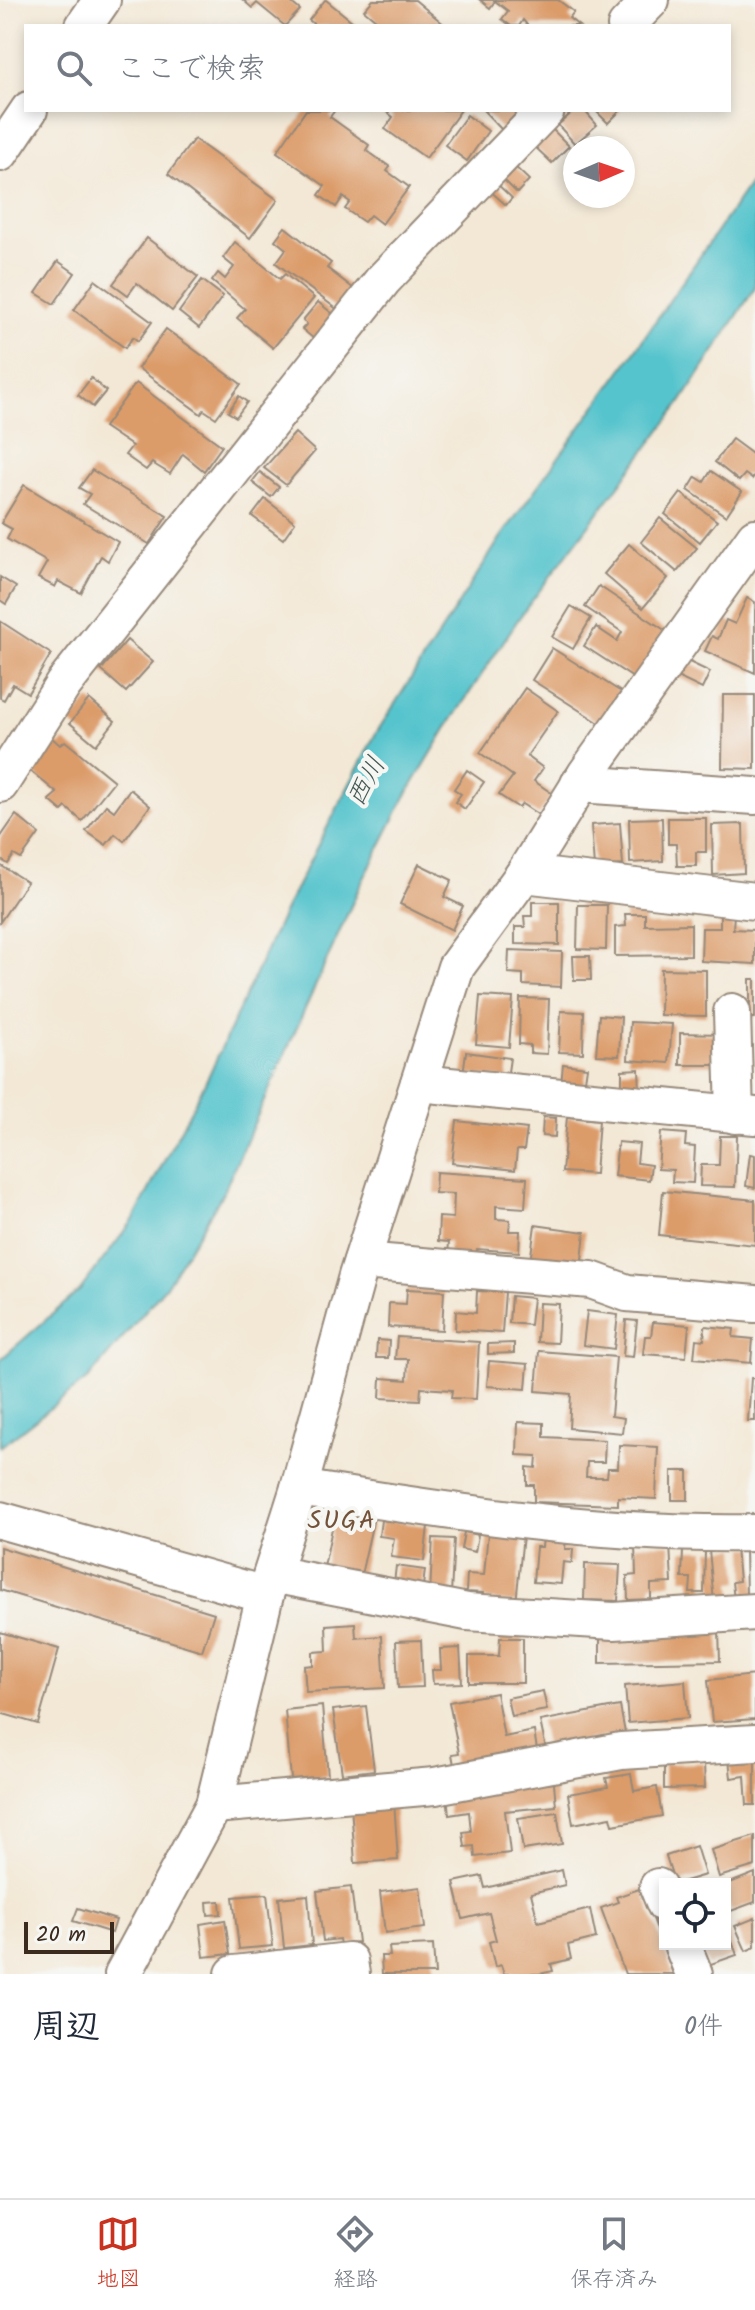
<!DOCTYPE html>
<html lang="ja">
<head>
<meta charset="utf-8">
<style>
	body { margin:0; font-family:Kalam,"Klee One",sans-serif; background:#f6f6f7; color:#1f2937 }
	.controls { position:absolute; right:24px; bottom:24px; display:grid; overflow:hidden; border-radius:0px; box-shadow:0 4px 12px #0003 }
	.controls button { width:72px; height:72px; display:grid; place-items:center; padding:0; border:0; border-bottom:2px solid #e0e1e3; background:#fff; color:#1f2937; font:40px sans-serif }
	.compass { position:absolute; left:563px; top:136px; width:72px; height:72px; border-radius:50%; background:#fff; box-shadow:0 4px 12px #0003; rotate:88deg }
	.scale { position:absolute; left:24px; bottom:20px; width:90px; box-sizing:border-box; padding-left:8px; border:4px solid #3b2a1e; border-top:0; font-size:22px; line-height:28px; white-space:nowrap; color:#3b2a1e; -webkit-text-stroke:6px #f6f6f2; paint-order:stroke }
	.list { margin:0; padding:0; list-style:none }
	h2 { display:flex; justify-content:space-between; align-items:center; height:104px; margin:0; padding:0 32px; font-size:34px }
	h2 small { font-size:26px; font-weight:400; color:#747a83 }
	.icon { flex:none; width:44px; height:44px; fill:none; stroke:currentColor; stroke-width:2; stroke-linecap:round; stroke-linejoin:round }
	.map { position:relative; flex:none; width:755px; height:1974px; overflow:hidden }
	.search { position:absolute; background:#fff; box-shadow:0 4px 12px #0003; left:24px; right:24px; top:24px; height:88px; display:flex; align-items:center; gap:20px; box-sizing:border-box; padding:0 28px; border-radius:0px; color:#747a83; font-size:30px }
	.sheet { height:224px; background:#fff }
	nav { display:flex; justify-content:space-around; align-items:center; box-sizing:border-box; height:112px; border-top:2px solid #e0e1e3; background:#fff; font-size:22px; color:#747a83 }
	nav a { display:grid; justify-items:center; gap:4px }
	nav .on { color:#c8321e }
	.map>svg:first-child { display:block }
	.water { fill:#57c4cd; stroke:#497776; stroke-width:2 }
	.building { fill:#dc9c6a }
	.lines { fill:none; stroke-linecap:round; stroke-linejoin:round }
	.minor-casing { stroke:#97897a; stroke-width:40 }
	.minor { stroke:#fff; stroke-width:36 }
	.labels { text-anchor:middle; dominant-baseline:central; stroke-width:8; stroke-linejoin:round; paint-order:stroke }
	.water-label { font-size:26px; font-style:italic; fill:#435853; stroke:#f6f6f2 }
	.neighbourhood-label { font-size:26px; letter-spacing:2px; fill:#735239; stroke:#f6f6f2 }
</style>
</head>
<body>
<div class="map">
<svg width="755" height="1974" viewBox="0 0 755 1974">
	<rect width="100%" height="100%" fill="#f6f6f2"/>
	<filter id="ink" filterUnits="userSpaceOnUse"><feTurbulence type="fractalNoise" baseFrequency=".0125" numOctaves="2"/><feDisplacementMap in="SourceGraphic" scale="16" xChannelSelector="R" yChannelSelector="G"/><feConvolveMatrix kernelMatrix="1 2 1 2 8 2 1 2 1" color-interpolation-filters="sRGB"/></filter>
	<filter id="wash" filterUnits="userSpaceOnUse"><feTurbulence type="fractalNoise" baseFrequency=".006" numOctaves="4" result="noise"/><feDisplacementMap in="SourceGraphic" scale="32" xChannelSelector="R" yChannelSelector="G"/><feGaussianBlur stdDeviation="1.8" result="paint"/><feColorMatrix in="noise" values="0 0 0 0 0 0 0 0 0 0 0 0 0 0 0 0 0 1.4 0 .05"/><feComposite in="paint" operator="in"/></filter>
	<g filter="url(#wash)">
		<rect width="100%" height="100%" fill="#f3e8d6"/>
		<path class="water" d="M755 176V288L680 404 519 618 449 724 405 797 359 888 223 1193 166 1286 89 1378 0 1447V1360L80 1290 134 1219 209 1075 285 909 375 735 501 537 626 364Z"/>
		<g id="blocks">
			<g class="building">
				<path d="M243 0H288L300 10 285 26 257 3 252 8Z"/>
				<path d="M325 0H326L358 26H316L309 20Z"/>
				<path d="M373 0H415L446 26H383L364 10Z"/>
				<path d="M480 0H558L574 12 569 18 579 26H528L523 20 519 26H511L502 19 508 11 495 1 490 8Z"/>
				<path d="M306 110H335L330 117 369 145 366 150 390 167 387 171 409 187 382 224 370 215 364 222 345 209 350 202 343 197 336 207 319 195 325 186 277 152Z"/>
				<path d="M384 110H461L426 158 385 129 393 117Z"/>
				<path d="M483 110H523L502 130Z"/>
				<path d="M575 110H584L597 125 575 144 558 125Z"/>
				<path d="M595 110H621L608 123Z"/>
				<path d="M467 115 488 131 467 161 445 145Z"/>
				<path d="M549 126 569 146 552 163 532 144Z"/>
				<path d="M194 139 278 200 250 238 168 174Z"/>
				<path d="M511 163 529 180 517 193 500 176Z"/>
				<path d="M494 181 512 198 506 205 487 188Z"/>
				<path d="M285 227 331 263 327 268 358 292 342 313 276 263 286 249 275 240Z"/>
				<path d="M147 238 198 277 172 311 137 283 128 295 113 284Z"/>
				<path d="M235 242 280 279 285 274 314 298 273 348 237 318 245 309 212 281 218 273 225 279 234 267 223 258Z"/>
				<path d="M58 261 75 273 54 304 36 293Z"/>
				<path d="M95 280 152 322 138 341 133 337 125 348 74 310Z"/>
				<path d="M202 280 223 296 199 328 179 312Z"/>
				<path d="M318 302 338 318 314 339 302 329 307 324 303 320Z"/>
				<path d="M166 329 241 384 216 418 204 410 201 414 138 368Z"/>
				<path d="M91 378 106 391 93 407 78 395Z"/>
				<path d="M136 383 222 446 204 471 183 454 170 474 152 463 146 470 125 455 132 446 104 427Z"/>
				<path d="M239 396 247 402 236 417 228 412Z"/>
				<path d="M295 433 315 451 286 485 264 468Z"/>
				<path d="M732 439 755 456V475L752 479 745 474 739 481 715 462Z"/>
				<path d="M92 470 167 516 149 544 83 504 90 494 79 488Z"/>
				<path d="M711 471 742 492 726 516 688 490 696 477 704 482Z"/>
				<path d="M260 472 279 487 271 497 252 482Z"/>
				<path d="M24 485 118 542 108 561 101 556 81 593 58 581 55 587 38 578 47 562 7 539 12 529 1 523Z"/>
				<path d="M681 493 717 521 700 542 665 514Z"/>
				<path d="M265 499 295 522 283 539 252 516Z"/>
				<path d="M660 518 697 548 677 572 641 542Z"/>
				<path d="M629 544 668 578 643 608 604 574Z"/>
				<path d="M0 577 16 587 6 604 0 600Z"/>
				<path d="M599 586 666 631 635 679 584 646 596 627 617 641 622 632 585 607Z"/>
				<path d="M747 598 755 602V673L705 651 712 636 718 639 726 620 735 624Z"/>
				<path d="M571 606 591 618 573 649 552 637Z"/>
				<path d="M0 621 51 654 28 693 13 684 4 700 0 698Z"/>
				<path d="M127 640 153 662 126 692 101 670Z"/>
				<path d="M552 648 621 692 601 724 532 680Z"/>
				<path d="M685 660 710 672 702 689 677 677Z"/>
				<path d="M525 688 558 711 527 756 543 768 534 781 553 794 539 815 522 804 519 808 499 795 513 776 480 753Z"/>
				<path d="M723 695H755V769L722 768Z"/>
				<path d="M89 699 115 721 96 745 70 723Z"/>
				<path d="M51 737 60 745 65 741 114 781 82 821 66 807 62 811 49 800 57 793 26 767Z"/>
				<path d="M467 770 484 782 465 809 455 802 461 794 454 789Z"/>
				<path d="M130 789 150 806 124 841 115 834 106 845 86 831 106 805 114 811Z"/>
				<path d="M16 815 39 834 21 859 14 855 8 864 0 859V838Z"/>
				<path d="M662 818 663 861 630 863 629 819Z"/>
				<path d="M668 818H706V852H696V866H677L676 844H668Z"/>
				<path d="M620 823 623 865 594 867 591 825Z"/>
				<path d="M743 824 744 873 713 875 712 825Z"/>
				<path d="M419 864 452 880 444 897 463 906 452 930 400 904Z"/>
				<path d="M0 865 27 882 0 922Z"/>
				<path d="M532 902H559V945L515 944V927H525L524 916H532Z"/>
				<path d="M578 905H607L606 950 577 949Z"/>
				<path d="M625 914H645V925L691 924V955L615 956V927L626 926Z"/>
				<path d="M720 914H734L733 929 755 930V964L701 961 702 928H720Z"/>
				<path d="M509 950 562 952 561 987 523 985V974L508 973Z"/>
				<path d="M573 956H590L591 980H574Z"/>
				<path d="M661 969 706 970V1016L660 1015Z"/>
				<rect x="750" y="979" width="5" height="39"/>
				<path d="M480 996 513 998 509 1047 476 1044Z"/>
				<path d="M520 998 549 999 547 1054 530 1053V1045L519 1044Z"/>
				<path d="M561 1011 584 1012 583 1053 559 1052Z"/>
				<path d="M599 1015 621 1017 619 1056 596 1055Z"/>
				<path d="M630 1022 672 1024 669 1063 628 1060Z"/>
				<path d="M680 1033 721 1034V1065H680Z"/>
				<path d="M466 1052 510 1058 507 1079 463 1074Z"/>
				<path d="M563 1064 587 1067 584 1088 561 1085Z"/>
				<path d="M639 1069 640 1092 622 1093V1070Z"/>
				<path d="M543 1117 556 1118 555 1137 542 1136Z"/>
				<path d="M567 1117 599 1120 595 1174 562 1172Z"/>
				<path d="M457 1121 527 1129 524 1150H517L515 1170 452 1163Z"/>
				<path d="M661 1132 686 1134 685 1146 695 1147 693 1183 672 1182 673 1170 658 1169Z"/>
				<path d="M720 1136H737L735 1187 700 1186 701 1165H719Z"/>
				<path d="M618 1142 639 1144 637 1163 651 1165 649 1180 614 1176Z"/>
				<path d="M750 1154 755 1155V1188L746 1186Z"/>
				<path d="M436 1172 527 1178 525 1208 496 1206V1219L510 1220 509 1231H520L519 1252 477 1249 476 1257 448 1255 449 1242 438 1241 439 1217 453 1218 454 1194 435 1193Z"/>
				<path d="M663 1191 755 1200V1245L659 1235Z"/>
				<path d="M535 1225 585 1232 581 1269 530 1263Z"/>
				<path d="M407 1289 444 1291 442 1330 388 1327 389 1303 406 1304Z"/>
				<path d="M477 1291 505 1292 502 1333 455 1330 456 1311 476 1313Z"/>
				<path d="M511 1296 533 1298 530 1325 509 1323Z"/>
				<path d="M539 1303 559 1304 557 1343 537 1342Z"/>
				<path d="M587 1311 618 1315 614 1349 583 1345Z"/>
				<path d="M626 1320 637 1321 633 1357 623 1356Z"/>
				<path d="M653 1322 689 1325 686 1357 643 1354 645 1336H651Z"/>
				<path d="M705 1326 734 1329 733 1337 753 1339 751 1363 694 1358 696 1339 704 1340Z"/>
				<path d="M397 1337 479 1342 476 1399 451 1398 452 1390 421 1388 420 1400 380 1398 381 1378 407 1380 408 1359H395Z"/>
				<path d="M377 1340 389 1341 388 1358H376Z"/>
				<path d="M514 1343V1353L488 1354V1344Z"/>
				<path d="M539 1351 616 1357 611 1416 624 1418 622 1433 569 1428 571 1394 536 1391Z"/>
				<path d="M489 1361 528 1364 526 1389 487 1386Z"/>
				<path d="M751 1378H755V1421H748Z"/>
				<path d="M518 1422 544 1423V1437L605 1440 604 1462H587L586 1477H607L608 1468H618L619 1445 658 1447 656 1499 618 1497V1505L534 1502V1485H527V1467L536 1468 537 1456 517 1455Z"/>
				<rect x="672" y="1471" width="16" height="29"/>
				<path d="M337 1504 375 1512 361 1575 324 1567Z"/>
				<path d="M381 1520 428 1526 424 1561 391 1557 394 1538 379 1536Z"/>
				<path d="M464 1532 478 1535 475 1552 461 1549Z"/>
				<path d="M488 1532 523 1535 516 1603 482 1599 483 1593 466 1592 467 1574 484 1575Z"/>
				<path d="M433 1538 454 1539 451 1594 430 1592Z"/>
				<path d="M543 1538 566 1539 565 1549H573L572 1563 563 1562 561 1584 533 1582 536 1547H542Z"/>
				<path d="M670 1544 672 1583 651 1584V1599L628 1600 627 1576 636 1575 635 1545Z"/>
				<path d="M0 1547 214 1613 202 1651 0 1590Z"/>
				<path d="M736 1548 739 1581 732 1582 734 1600 714 1602 709 1550Z"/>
				<path d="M745 1548H755V1596H746Z"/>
				<path d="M683 1550H705L704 1593H690L691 1578H682Z"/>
				<path d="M585 1564 620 1565 618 1601 584 1600Z"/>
				<path d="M396 1566 425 1570 423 1586 394 1583Z"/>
				<path d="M355 1623 356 1638 382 1636 385 1688 306 1692 304 1666 313 1665V1652L327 1651 326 1625Z"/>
				<path d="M719 1630 720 1661 600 1663V1632Z"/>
				<path d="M0 1632 59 1649 38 1724 0 1713Z"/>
				<path d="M500 1638H523V1683H469V1656H499Z"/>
				<path d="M421 1640 423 1687 398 1688 396 1641Z"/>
				<path d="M460 1648 462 1683 433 1684 432 1670H441L440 1649Z"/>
				<path d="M755 1675V1719L712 1722 708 1680Z"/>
				<path d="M685 1681 688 1718 628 1723 625 1686Z"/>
				<path d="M543 1691 547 1710 511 1716 507 1698Z"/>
				<path d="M496 1693 504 1737 534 1731 537 1750 454 1765 452 1754 459 1753 449 1702Z"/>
				<path d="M322 1706 328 1776 291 1779 285 1710Z"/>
				<path d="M366 1706 374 1770 342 1774 333 1710Z"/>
				<path d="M620 1706 625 1733 546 1749 540 1721Z"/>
				<path d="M755 1757V1805H747L745 1776 731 1778 729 1759Z"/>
				<path d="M704 1763 705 1788 664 1789V1764Z"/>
				<path d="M631 1774 634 1791 657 1787 662 1816 613 1825 611 1817 573 1824 568 1794 608 1787 606 1778Z"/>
				<path d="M554 1783 556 1806 505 1811 510 1853 475 1857 474 1846 465 1847 463 1832 471 1831 469 1812 449 1815 447 1794Z"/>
				<path d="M394 1801 398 1860 355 1863 351 1805Z"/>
				<path d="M557 1812 562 1844 523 1850 518 1818Z"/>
				<path d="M755 1836V1866L719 1877 711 1850Z"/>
				<path d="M696 1846 705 1875 675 1884 666 1856Z"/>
				<path d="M562 1870 565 1885 531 1893 538 1922 590 1909 596 1938 568 1945 571 1959 551 1964 553 1971 539 1974H504L501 1965 495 1967 489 1942 496 1940 489 1913 463 1919 454 1882 482 1876 485 1888Z"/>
				<path d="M755 1873V1902L731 1911 725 1894V1885Z"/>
				<path d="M351 1887 358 1942 340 1944 339 1939 323 1941 317 1891Z"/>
				<path d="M420 1887 425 1928 385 1933 380 1892Z"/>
				<path d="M642 1888 673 1974H625L601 1908 618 1902 616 1897Z"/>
				<path d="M267 1894 273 1946 239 1949 233 1897Z"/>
				<path d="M308 1895 312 1945 284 1948 279 1898Z"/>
				<path d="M220 1901 221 1914 208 1915 207 1902Z"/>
				<path d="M78 1908 116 1920 112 1933 73 1921Z"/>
				<path d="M755 1918V1947L746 1951 735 1926Z"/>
				<path d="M225 1920 230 1954 204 1957 200 1924Z"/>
				<path d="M725 1922 737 1955 708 1965 700 1944H725Z"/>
				<path d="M433 1945 435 1974H382L381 1956H390L389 1947Z"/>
			</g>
		</g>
	</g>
	<g filter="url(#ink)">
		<use href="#blocks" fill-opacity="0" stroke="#97897a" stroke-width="2"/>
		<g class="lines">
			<defs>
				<g id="minor">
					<path d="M84 26 102 0"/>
					<path d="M626 26 651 0"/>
					<path d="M0 153 29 110"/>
					<path d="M0 784 63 685 383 280 546 110"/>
					<path d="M579 784 755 796"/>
					<path d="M524 874 755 901"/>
					<path d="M732 1012 735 1115"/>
					<path d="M419 1083 755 1116"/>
					<path d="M362 1261 591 1280 627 1293 755 1304"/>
					<path d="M299 1488C450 1512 602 1536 755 1533"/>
					<path d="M0 1520 265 1595"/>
					<path d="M272 1574 467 1612 614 1621 755 1612"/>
					<path d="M214 1805 435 1786 621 1751 755 1743"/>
					<path d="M658 1887 665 1904"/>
					<path d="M682 1944 694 1974"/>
					<path d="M123 1974 214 1805 265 1595 299 1488 357 1276 456 967 524 874 586 774 755 537"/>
					<path d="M234 1974 349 1961 351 1974"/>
				</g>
			</defs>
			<use href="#minor" class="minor-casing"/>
			<use href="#minor" class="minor"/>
		</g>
	</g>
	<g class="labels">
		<g class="water-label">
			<text transform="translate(367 782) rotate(-62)">西川</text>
		</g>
		<g class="neighbourhood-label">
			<text x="342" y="1521">SUGA</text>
		</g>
	</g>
</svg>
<div class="controls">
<button><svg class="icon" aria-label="locate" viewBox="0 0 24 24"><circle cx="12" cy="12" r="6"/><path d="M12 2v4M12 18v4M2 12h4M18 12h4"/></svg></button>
</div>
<svg class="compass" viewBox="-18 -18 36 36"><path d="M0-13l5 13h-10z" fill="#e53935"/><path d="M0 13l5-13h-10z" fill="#747a83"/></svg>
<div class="scale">20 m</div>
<div class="search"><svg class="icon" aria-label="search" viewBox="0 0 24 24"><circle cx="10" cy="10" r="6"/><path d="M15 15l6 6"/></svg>ここで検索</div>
</div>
<section class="sheet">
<h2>周辺<small>0件</small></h2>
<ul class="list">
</ul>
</section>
<nav>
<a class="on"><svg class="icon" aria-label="map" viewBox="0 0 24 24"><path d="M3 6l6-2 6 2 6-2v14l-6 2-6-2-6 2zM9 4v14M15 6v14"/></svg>地図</a>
<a><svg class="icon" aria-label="directions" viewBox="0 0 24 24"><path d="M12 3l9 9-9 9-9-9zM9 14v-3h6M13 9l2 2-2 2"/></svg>経路</a>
<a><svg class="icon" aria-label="saved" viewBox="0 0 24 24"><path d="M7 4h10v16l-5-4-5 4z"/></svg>保存済み</a>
</nav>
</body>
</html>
